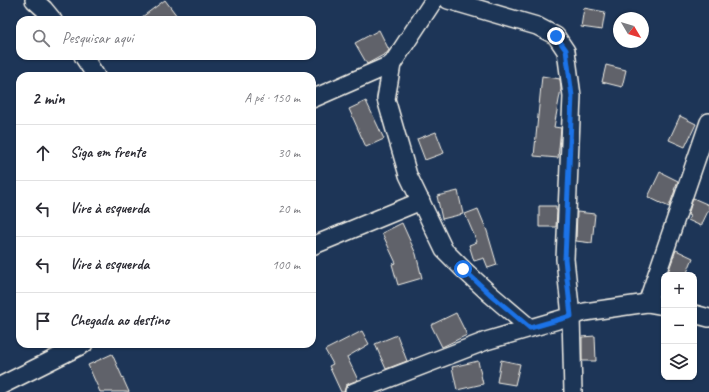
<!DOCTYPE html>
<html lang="pt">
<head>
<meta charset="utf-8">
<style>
	body { margin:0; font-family:Caveat,sans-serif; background:#f2f2f3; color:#2b2b33 }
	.controls { position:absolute; right:12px; bottom:12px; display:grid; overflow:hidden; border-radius:8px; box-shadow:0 1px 3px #0004 }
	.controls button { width:36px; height:36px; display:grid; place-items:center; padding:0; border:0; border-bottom:1px solid #e1e1e2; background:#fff; color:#2b2b33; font:20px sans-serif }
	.compass { position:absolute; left:613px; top:12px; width:36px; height:36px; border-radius:50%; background:#fff; box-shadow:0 1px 3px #0004; rotate:128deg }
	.stop { position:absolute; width:12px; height:12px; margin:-9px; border:3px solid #1a73e8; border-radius:50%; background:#fff }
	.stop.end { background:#1a73e8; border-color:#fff; box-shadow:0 1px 4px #0008 }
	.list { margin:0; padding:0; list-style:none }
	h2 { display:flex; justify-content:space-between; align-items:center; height:52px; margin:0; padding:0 16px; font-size:17px }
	h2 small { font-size:13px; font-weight:400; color:#7c7c81 }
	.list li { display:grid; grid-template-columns:26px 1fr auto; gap:12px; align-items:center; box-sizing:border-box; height:56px; padding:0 16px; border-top:1px solid #e1e1e2 }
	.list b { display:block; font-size:15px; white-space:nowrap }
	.list em { font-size:13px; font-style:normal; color:#7c7c81 }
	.icon { flex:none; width:22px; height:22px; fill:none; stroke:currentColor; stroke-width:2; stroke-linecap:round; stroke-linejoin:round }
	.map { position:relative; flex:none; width:709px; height:392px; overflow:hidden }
	.search { position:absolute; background:#fff; box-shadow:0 1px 3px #0004; left:16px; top:16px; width:300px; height:44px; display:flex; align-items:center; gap:10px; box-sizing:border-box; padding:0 14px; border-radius:12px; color:#7c7c81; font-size:15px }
	.panel { position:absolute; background:#fff; box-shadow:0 1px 3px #0004; left:16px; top:72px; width:300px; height:276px; border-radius:12px }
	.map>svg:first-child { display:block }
	.building { fill:#61626a; stroke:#f4f1e8 }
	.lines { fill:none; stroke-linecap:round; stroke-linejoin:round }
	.street-casing { stroke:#f4f1e8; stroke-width:20 }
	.street { stroke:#1d3557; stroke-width:17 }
	.route { stroke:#1a73e8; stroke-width:5 }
</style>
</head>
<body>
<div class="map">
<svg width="709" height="392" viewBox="0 0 709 392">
	<rect width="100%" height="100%" fill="#1d3557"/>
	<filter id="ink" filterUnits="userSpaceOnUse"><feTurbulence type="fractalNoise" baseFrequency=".025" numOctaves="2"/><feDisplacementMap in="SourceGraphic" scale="8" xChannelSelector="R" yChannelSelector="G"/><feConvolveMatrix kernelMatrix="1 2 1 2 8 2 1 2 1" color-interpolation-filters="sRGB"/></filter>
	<g filter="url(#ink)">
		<g class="building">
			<path d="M165 0 180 20H138Z"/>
			<path d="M584 8 605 12 602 30 581 27Z"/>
			<path d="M379 30 389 50 387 53 367 64 355 43Z"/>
			<path d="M606 65 626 70 622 87 602 82Z"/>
			<path d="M542 76 560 79 561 89 554 127 561 128 558 158 534 156Z"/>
			<path d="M366 101 384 139 366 147 349 109Z"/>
			<path d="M680 116 696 124 685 147 669 140Z"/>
			<path d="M436 132 444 153 425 160 417 139Z"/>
			<path d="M660 172 678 181 674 190H675L669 207 648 197Z"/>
			<path d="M458 191 463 214 442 219 437 196Z"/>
			<path d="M693 198 709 205V209L701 226 688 220 690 216 688 215Z"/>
			<path d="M539 206H556V210H557L556 227H539Z"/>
			<path d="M478 209 487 231 497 265 488 268 484 258 474 261 469 245 477 242 465 214Z"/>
			<path d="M577 212 595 214 592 243 576 241Z"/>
			<path d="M402 223 416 254 422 278 398 285 392 264 396 263 382 233Z"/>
			<path d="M676 250 693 258 686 275H667Z"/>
			<path d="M456 313 467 335 442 347 431 325Z"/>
			<path d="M362 331 369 344 347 357 358 380 350 383 346 385 344 392H341L329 366 333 364 325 350Z"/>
			<path d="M397 335 407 361 386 369 375 344Z"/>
			<path d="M595 336 596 361H582V337Z"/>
			<path d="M112 354 129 392H100L88 365Z"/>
			<path d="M501 360 520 364 515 385 497 382Z"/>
			<path d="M478 361 483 384 457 390 452 367Z"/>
		</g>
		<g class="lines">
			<defs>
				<g id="street">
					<path d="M34 0 44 9 53 20"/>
					<path d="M434 0 392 64 386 99 408 175 444 250 463 269 490 294 530 328"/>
					<path d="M448 0 537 26 556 36 566 51 572 96 565 259 571 316 573 392"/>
					<path d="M83 56 96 76"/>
					<path d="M312 99 392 64"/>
					<path d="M312 246 421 201"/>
					<path d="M647 303 709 122"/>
					<path d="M694 314 709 318"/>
					<path d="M0 386 84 344"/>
					<path d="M354 392 486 341 585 312 647 303 664 306"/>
				</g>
			</defs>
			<use href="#street" class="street-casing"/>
			<use href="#street" class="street"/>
		</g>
	</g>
	<g class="lines" filter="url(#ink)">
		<path class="route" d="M463 269 490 294 530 328 571 316 565 259 572 96 566 50 556 36"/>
	</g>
</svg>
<div class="controls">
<button>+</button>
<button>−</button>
<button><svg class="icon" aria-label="layers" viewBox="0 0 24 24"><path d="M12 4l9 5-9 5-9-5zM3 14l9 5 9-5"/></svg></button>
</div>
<svg class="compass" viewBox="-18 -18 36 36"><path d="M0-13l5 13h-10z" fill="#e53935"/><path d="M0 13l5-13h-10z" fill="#7c7c81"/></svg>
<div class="stop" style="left:463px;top:269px"></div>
<div class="stop end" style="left:556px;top:36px"></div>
<div class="search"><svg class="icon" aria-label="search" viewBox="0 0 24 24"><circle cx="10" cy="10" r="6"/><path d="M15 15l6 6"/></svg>Pesquisar aqui</div>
<section class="panel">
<h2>2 min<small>A pé · 150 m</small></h2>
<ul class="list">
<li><svg class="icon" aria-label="ahead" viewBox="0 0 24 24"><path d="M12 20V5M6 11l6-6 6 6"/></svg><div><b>Siga em frente</b></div><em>30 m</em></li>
<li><svg class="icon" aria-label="left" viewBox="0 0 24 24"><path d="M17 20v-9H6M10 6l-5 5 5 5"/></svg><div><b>Vire à esquerda</b></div><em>20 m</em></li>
<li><svg class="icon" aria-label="left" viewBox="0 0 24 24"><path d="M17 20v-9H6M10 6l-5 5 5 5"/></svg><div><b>Vire à esquerda</b></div><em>100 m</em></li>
<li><svg class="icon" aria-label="arrive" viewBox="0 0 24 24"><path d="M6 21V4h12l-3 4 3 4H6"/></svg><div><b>Chegada ao destino</b></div></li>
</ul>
</section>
</div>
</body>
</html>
